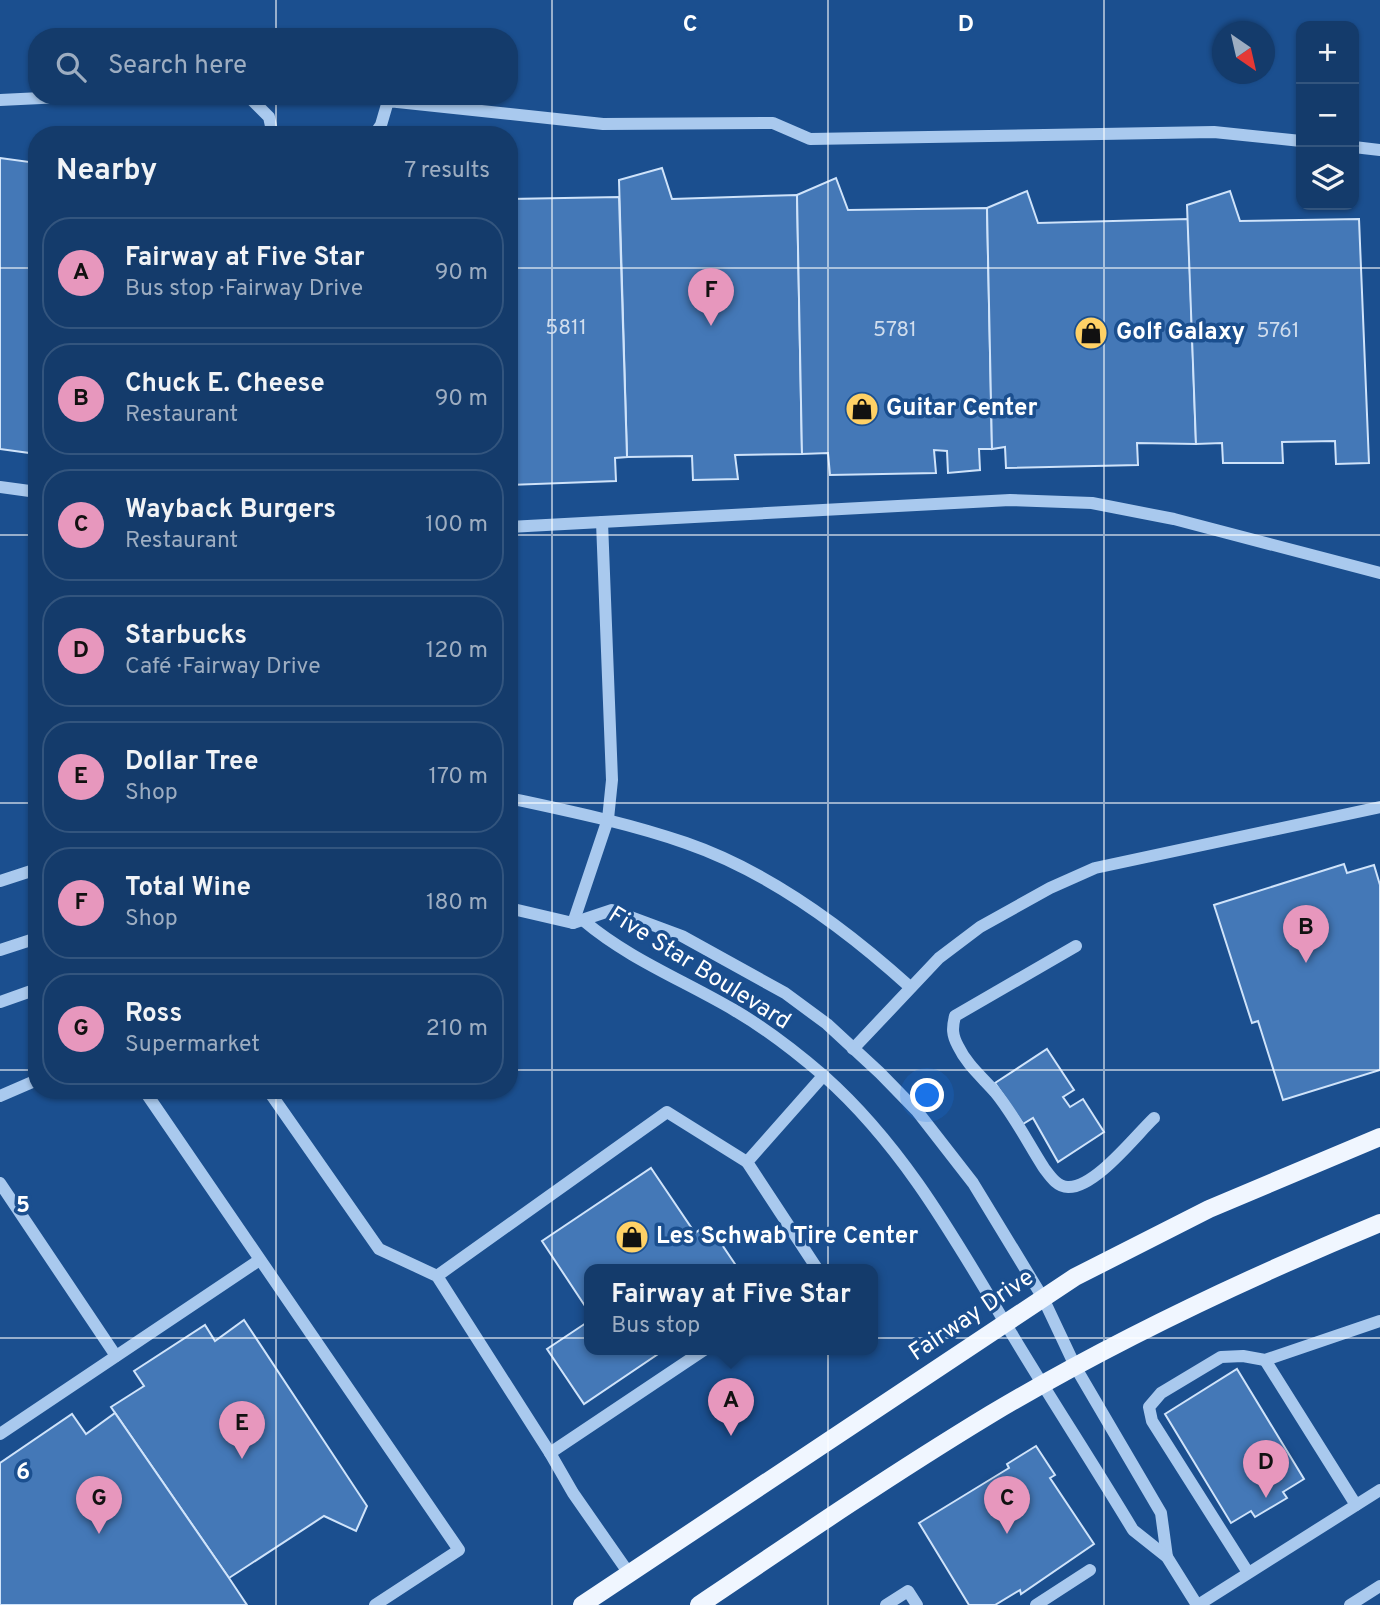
<!DOCTYPE html>
<html lang="en">
<head>
<meta charset="utf-8">
<style>
	body { margin:0; font-family:Overpass,sans-serif; background:#214673; color:#f1f3f6 }
	.controls { position:absolute; right:21px; top:21px; display:grid; overflow:hidden; border-radius:14px; box-shadow:0 2px 5px #0004 }
	.controls button { width:63px; height:63px; display:grid; place-items:center; padding:0; border:0; border-bottom:2px solid #33557e; background:#143b6b; color:#f1f3f6; font:35px sans-serif }
	.compass { position:absolute; left:1212px; top:21px; width:63px; height:63px; border-radius:50%; background:#143b6b; box-shadow:0 2px 5px #0004; rotate:146deg }
	.you { position:absolute; left:928px; top:1096px; width:24px; height:24px; margin:-18px; border:5px solid #fff; border-radius:50%; background:#1a73e8; box-shadow:0 0 0 10px #1a73e833 }
	.badge { display:grid; place-items:center; width:46px; height:46px; border-radius:50%; background:#e797bd; color:#111; font-size:23px; font-weight:700 }
	.pin { position:absolute; translate:-50% -58px; filter:drop-shadow(0 2px 4px #0008) }
	.pin::after { content:''; position:absolute; top:37px; width:24px; height:21px; background:inherit; clip-path:polygon(0 0,100% 0,50% 100%) }
	.popup { position:absolute; left:584px; top:1264px; width:294px; height:91px; box-sizing:border-box; display:grid; place-content:center; border-radius:14px; background:#143b6b; filter:drop-shadow(0 2px 5px #0005); font-size:23px; white-space:nowrap; color:#9dadc1 }
	.popup b { font-size:26px; color:#f1f3f6 }
	.popup::after { content:''; position:absolute; left:50%; top:100%; margin-left:-14px; border:14px solid transparent; border-top-color:#143b6b }
	.list { margin:0; padding:0; list-style:none }
	h2 { display:flex; justify-content:space-between; align-items:center; height:91px; margin:0; padding:0 28px; font-size:30px }
	h2 small { font-size:23px; font-weight:400; color:#9dadc1 }
	.list li { display:grid; grid-template-columns:46px 1fr auto; gap:21px; align-items:center; box-sizing:border-box; height:112px; margin:0 14px 14px; padding:0 14px; border:2px solid #33557e; border-radius:28px }
	.list b { display:block; font-size:26px; white-space:nowrap }
	.list p { margin:0; font-size:23px; white-space:nowrap; color:#9dadc1 }
	.list em { font-size:23px; font-style:normal; color:#9dadc1 }
	.icon { flex:none; width:38px; height:38px; fill:none; stroke:currentColor; stroke-width:2; stroke-linecap:round; stroke-linejoin:round }
	.map { position:relative; flex:none; width:1380px; height:1605px; overflow:hidden }
	.search { position:absolute; background:#143b6b; box-shadow:0 2px 5px #0004; left:28px; top:28px; width:490px; height:77px; display:flex; align-items:center; gap:18px; box-sizing:border-box; padding:0 24px; border-radius:28px; color:#9dadc1; font-size:26px }
	.panel { position:absolute; background:#143b6b; box-shadow:0 2px 5px #0004; left:28px; top:126px; width:490px; height:973px; border-radius:28px }
	.map>svg:first-child { display:block }
	.building { fill:#4478b7; stroke:#cfe3fa; stroke-width:2 }
	.lines { fill:none; stroke-linecap:round; stroke-linejoin:round }
	.minor { stroke:#a9c9ee; stroke-width:12 }
	.major { stroke:#f0f6ff; stroke-width:18 }
	.grid { fill:none; stroke:#fff; stroke-width:2; stroke-opacity:0.55 }
	.labels { text-anchor:middle; dominant-baseline:central; stroke-width:7; stroke-linejoin:round; paint-order:stroke }
	.number-label { font-size:21px; fill:#d0dded }
	.poi-label { font-size:24px; font-weight:bold; fill:#fff; stroke:#1b4f8f; text-anchor:start }
	.street-label { font-size:24px; fill:#fff; stroke:#1b4f8f }
	.grid-label { font-size:23px; text-anchor:middle; font-weight:bold; fill:#fff; stroke:#1b4f8f; stroke-width:7; stroke-linejoin:round; paint-order:stroke }
</style>
</head>
<body>
<div class="map">
<svg width="1380" height="1605" viewBox="0 0 1380 1605">
	<rect width="100%" height="100%" fill="#1b4f8f"/>
	<g class="building">
		<path d="M53 129 102 133V135H52Z"/>
		<path d="M0 158 37 163V454L0 449Z"/>
		<path d="M662 168 672 199 797 195 802 454 735 455 738 479 693 480 692 456 627 457 619 180Z"/>
		<path d="M836 178 848 210 987 208 992 449H979L980 470 948 473 947 451 934 450 936 473 830 475 828 453 802 454 797 195Z"/>
		<path d="M1027 191 1038 223 1188 219 1196 444 1137 443 1138 465 1006 468 1005 447 992 449 987 208Z"/>
		<path d="M1230 191 1240 221 1359 219 1369 463 1336 464 1335 441 1282 442 1283 463H1223L1222 443 1196 444 1187 205Z"/>
		<path d="M619 197 627 457 615 458 616 481 509 485V199Z"/>
		<path d="M1344 864 1347 873 1374 865 1380 885V1070L1283 1100 1258 1021 1252 1023 1214 905Z"/>
		<path d="M1047 1049 1074 1090 1063 1097 1070 1107 1083 1099 1104 1132 1058 1162 1033 1118 1023 1124 995 1083Z"/>
		<path d="M651 1168 695 1233 708 1224 739 1270H589V1312L542 1241Z"/>
		<path d="M244 1320 367 1506 356 1531 324 1516 229 1578 111 1407 144 1386 134 1371 205 1325 215 1341Z"/>
		<path d="M589 1321V1350H664L584 1404 547 1349Z"/>
		<path d="M1237 1369 1304 1479 1283 1492 1287 1498 1255 1517 1251 1511 1231 1523 1165 1414Z"/>
		<path d="M115 1413 229 1578 247 1605H0V1463L72 1414 86 1434Z"/>
		<path d="M1036 1446 1055 1475 1050 1478 1094 1544 1021 1594 1020 1590 995 1605H969L919 1523 1009 1468 1007 1464Z"/>
	</g>
	<g class="lines">
		<g class="minor">
			<path d="M248 96 269 117 273 135"/>
			<path d="M0 100 82 96"/>
			<path d="M374 135 381 125 388 101 603 124 773 123 810 139 1214 132 1301 141"/>
			<path d="M1354 147 1380 150"/>
			<path d="M0 487 37 492"/>
			<path d="M509 527 1010 500 1092 503 1174 519 1380 573"/>
			<path d="M509 798C569 811 628 823 686 843 770 872 845 928 910 987"/>
			<path d="M0 881 37 869"/>
			<path d="M509 908 573 923 612 910 682 936 785 993 827 1024 880 1073 917 1111 973 1183 1043 1298 1076 1368 1161 1513 1167 1557"/>
			<path d="M584 921C629 959 683 980 734 1010 765 1028 796 1052 824 1076 906 1149 957 1243 1013 1336 1052 1401 1094 1465 1133 1530L1167 1557 1197 1605"/>
			<path d="M573 923 608 819 612 780 602 522"/>
			<path d="M1076 946 955 1016C952 1028 952 1035 958 1046 967 1065 982 1077 995 1092 1014 1115 1028 1143 1044 1168 1050 1176 1057 1187 1068 1187 1095 1188 1135 1136 1154 1118"/>
			<path d="M0 950 37 938"/>
			<path d="M0 1002 37 989"/>
			<path d="M853 1049 939 958 980 927 1050 888 1095 868 1380 807"/>
			<path d="M144 1090 459 1550 375 1605"/>
			<path d="M268 1090 379 1249 437 1276 550 1453"/>
			<path d="M0 1096 37 1080"/>
			<path d="M0 1183 116 1356"/>
			<path d="M818 1270 747 1162 823 1076"/>
			<path d="M437 1276 667 1112 747 1162"/>
			<path d="M1265 1360 1356 1505"/>
			<path d="M0 1434 258 1261"/>
			<path d="M1247 1571 1152 1421 1149 1407 1161 1393 1221 1357 1243 1356 1265 1360 1380 1321"/>
			<path d="M628 1572 573 1493 550 1453 704 1350"/>
			<path d="M886 1605 908 1591 917 1605"/>
			<path d="M1036 1605 1090 1570"/>
			<path d="M1198 1605 1380 1490"/>
			<path d="M1350 1605 1380 1586"/>
		</g>
		<g class="major">
			<path d="M582 1605 1075 1277 1209 1209 1380 1137"/>
			<path d="M699 1605C795 1540 892 1474 991 1414 1115 1340 1247 1278 1380 1223"/>
		</g>
	</g>
	<path class="grid" d="M276 0V37M552 0V1605M828 0V1605M1104 0V1605M276 96V135M0 268H37M509 268H1380M0 535H37M509 535H1380M0 803H37M509 803H1380M0 1070H37M509 1070H1380M276 1090V1605M0 1338H1380"/>
	<defs>
		<symbol id="shop-disc" viewBox="-11 -11 22 22"><circle r="9.5" fill="#ffd166" stroke="#1b4f8f"/><path d="M-5-2.5h2.3a2.7 3.5 0 0 1 5.4 0H5L5.5 6h-11ZM-1.5-2.5h3a1.5 2.3 0 0 0-3 0Z" fill="#111"/></symbol>
	</defs>
	<g fill-rule="evenodd">
		<use href="#shop-disc" x="1072" y="314" width="38" height="38"/>
		<use href="#shop-disc" x="843" y="390" width="38" height="38"/>
		<use href="#shop-disc" x="613" y="1218" width="38" height="38"/>
	</g>
	<g class="labels">
		<g class="number-label">
			<text x="566" y="328">5811</text>
			<text x="895" y="330">5781</text>
			<text x="1278" y="331">5761</text>
		</g>
		<g class="poi-label">
			<text x="1116" y="333">Golf Galaxy</text>
			<text x="886" y="409">Guitar Center</text>
			<text x="656" y="1237">Les Schwab Tire Center</text>
		</g>
		<g class="street-label">
			<text transform="translate(699 969) rotate(32)">Five Star Boulevard</text>
			<text transform="translate(972 1316) rotate(-34)">Fairway Drive</text>
		</g>
	</g>
	<g class="grid-label">
		<text x="690" y="31">C</text>
		<text x="966" y="31">D</text>
		<text x="23" y="1212">5</text>
		<text x="23" y="1479">6</text>
	</g>
</svg>
<div class="controls">
<button>+</button>
<button>−</button>
<button><svg class="icon" aria-label="layers" viewBox="0 0 24 24"><path d="M12 4l9 5-9 5-9-5zM3 14l9 5 9-5"/></svg></button>
</div>
<svg class="compass" viewBox="-18 -18 36 36"><path d="M0-13l5 13h-10z" fill="#e53935"/><path d="M0 13l5-13h-10z" fill="#9dadc1"/></svg>
<div class="you"></div>
<div class="pin badge" style="left:731px;top:1436px">A</div>
<div class="popup"><b>Fairway at Five Star</b>Bus stop</div>
<div class="pin badge" style="left:1306px;top:963px">B</div>
<div class="pin badge" style="left:1007px;top:1534px">C</div>
<div class="pin badge" style="left:1266px;top:1498px">D</div>
<div class="pin badge" style="left:242px;top:1459px">E</div>
<div class="pin badge" style="left:711px;top:326px">F</div>
<div class="pin badge" style="left:99px;top:1534px">G</div>
<div class="search"><svg class="icon" aria-label="search" viewBox="0 0 24 24"><circle cx="10" cy="10" r="6"/><path d="M15 15l6 6"/></svg>Search here</div>
<section class="panel">
<h2>Nearby<small>7 results</small></h2>
<ul class="list">
<li><span class="badge">A</span><div><b>Fairway at Five Star</b><p>Bus stop · Fairway Drive</p></div><em>90 m</em></li>
<li><span class="badge">B</span><div><b>Chuck E. Cheese</b><p>Restaurant</p></div><em>90 m</em></li>
<li><span class="badge">C</span><div><b>Wayback Burgers</b><p>Restaurant</p></div><em>100 m</em></li>
<li><span class="badge">D</span><div><b>Starbucks</b><p>Café · Fairway Drive</p></div><em>120 m</em></li>
<li><span class="badge">E</span><div><b>Dollar Tree</b><p>Shop</p></div><em>170 m</em></li>
<li><span class="badge">F</span><div><b>Total Wine</b><p>Shop</p></div><em>180 m</em></li>
<li><span class="badge">G</span><div><b>Ross</b><p>Supermarket</p></div><em>210 m</em></li>
</ul>
</section>
</div>
</body>
</html>
